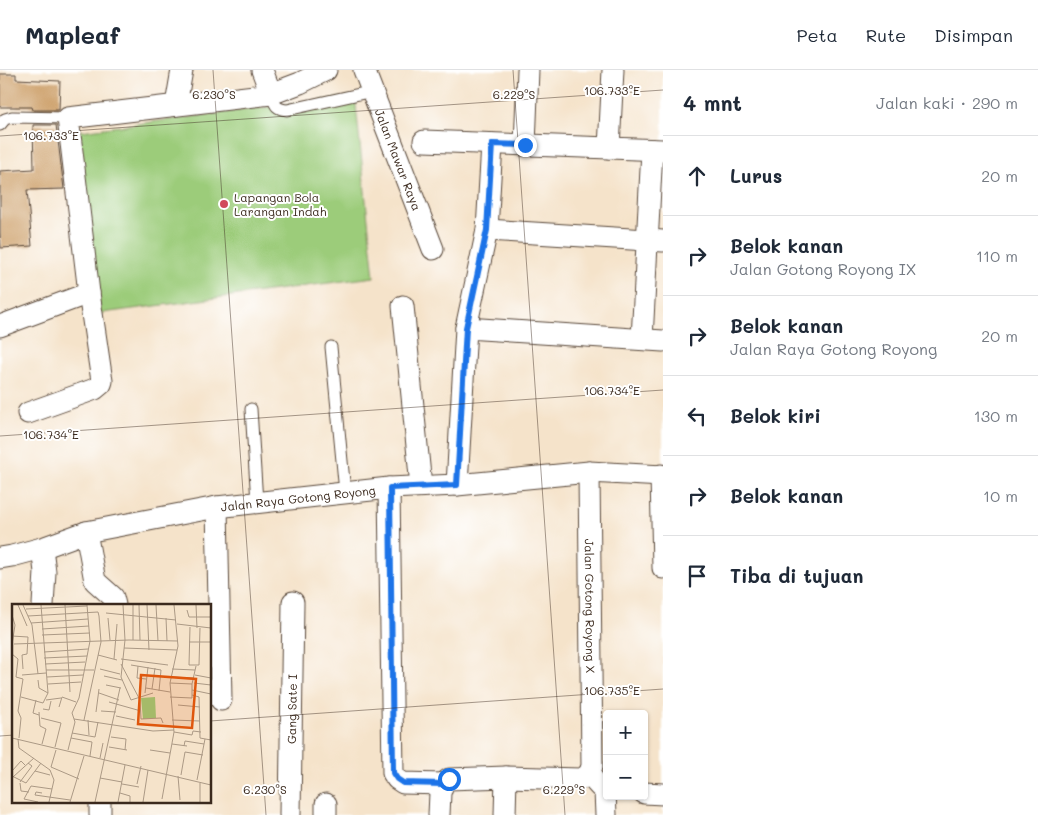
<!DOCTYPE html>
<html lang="id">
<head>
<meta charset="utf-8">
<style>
	body { margin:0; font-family:Mali,sans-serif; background:#f2f2f3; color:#1f2937 }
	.controls { position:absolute; right:15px; bottom:15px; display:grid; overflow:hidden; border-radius:5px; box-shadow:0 1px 4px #0004 }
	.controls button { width:45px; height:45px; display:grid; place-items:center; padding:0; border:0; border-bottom:1px solid #e0e1e3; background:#fff; color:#1f2937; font:25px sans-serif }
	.stop { position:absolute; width:15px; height:15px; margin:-11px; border:4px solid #1a73e8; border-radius:50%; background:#fff }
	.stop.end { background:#1a73e8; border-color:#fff; box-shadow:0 1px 5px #0008 }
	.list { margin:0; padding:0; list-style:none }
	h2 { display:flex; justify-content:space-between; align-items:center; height:65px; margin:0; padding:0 20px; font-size:21px }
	h2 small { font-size:16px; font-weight:400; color:#747a83 }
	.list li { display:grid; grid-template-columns:32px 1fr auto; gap:15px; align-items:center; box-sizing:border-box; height:80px; padding:0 20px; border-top:1px solid #e0e1e3 }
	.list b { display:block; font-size:19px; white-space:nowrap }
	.list p { margin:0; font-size:16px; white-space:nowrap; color:#747a83 }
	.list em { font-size:16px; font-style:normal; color:#747a83 }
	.icon { flex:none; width:28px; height:28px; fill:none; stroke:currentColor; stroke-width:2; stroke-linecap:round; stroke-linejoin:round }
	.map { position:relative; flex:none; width:663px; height:745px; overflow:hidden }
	header { display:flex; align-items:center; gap:30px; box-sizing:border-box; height:70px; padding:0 25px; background:#fff; border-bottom:1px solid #e0e1e3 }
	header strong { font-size:24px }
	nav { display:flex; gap:28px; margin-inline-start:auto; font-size:18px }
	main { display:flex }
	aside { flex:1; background:#fff }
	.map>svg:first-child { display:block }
	.green { fill:#9ccc7a; stroke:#6c7b4c }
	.building { fill:#cda06a }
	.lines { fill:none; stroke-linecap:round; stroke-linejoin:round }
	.lane-casing { stroke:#574638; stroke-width:13 }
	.street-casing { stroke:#574638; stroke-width:23 }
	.lane { stroke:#fff; stroke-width:11 }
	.street { stroke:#fff; stroke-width:21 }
	.route { stroke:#1a73e8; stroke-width:6 }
	.ticks { fill:none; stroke:#3b2a1e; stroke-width:1; stroke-opacity:0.45 }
	.poi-dot { fill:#d1495b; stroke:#fff; stroke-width:2 }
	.labels { text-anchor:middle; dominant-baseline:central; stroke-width:4; stroke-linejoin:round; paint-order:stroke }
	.street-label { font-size:12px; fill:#3b2a1e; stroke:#fff }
	.poi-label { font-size:12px; fill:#3b2a1e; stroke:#fff; text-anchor:start }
	.inset-road { fill:none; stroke:#ab9985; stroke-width:1 }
	.view { fill:#df570d; fill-opacity:0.15; stroke:#df570d; stroke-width:2.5 }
	.inset-edge { fill:none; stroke:#3b2a1e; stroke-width:2.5 }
	.ticks-label { font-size:12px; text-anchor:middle; fill:#3b2a1e; stroke:#fff; stroke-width:4; stroke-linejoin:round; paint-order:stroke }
</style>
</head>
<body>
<header>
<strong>Mapleaf</strong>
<nav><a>Peta</a><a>Rute</a><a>Disimpan</a></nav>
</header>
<main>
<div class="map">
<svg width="663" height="745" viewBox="0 0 663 745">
	<rect width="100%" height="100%" fill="#fff"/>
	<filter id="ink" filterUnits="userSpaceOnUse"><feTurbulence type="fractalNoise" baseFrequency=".02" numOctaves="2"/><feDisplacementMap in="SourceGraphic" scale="10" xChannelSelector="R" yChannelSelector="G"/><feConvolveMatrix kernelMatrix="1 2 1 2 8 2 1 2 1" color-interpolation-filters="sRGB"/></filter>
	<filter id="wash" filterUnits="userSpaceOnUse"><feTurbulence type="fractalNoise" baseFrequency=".0096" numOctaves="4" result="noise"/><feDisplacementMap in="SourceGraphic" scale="20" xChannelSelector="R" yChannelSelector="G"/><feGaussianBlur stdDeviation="1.12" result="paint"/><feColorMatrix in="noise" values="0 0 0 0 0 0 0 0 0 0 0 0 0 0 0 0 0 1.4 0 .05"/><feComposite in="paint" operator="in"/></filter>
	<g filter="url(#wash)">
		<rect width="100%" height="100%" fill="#f5e3ca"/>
		<path class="green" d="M355 26 374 207 95 244 73 62Z"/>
		<g id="blocks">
			<g class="building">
				<path d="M0 4H16V9L60 11 59 40H33L32 37H0Z"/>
				<path d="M33 55H56L64 119 27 120 32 176 1 178 0 162V101L34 99Z"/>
			</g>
		</g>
	</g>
	<g filter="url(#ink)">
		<use href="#blocks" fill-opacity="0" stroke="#574638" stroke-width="1"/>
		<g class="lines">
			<defs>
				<g id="lane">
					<path d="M271 24C275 34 275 39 287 40L373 21"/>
					<path d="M0 55 5 49 12 47 68 48"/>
					<path d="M331 277 345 422"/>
					<path d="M251 339 257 432"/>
				</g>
				<g id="street">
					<path d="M262 0 271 24"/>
					<path id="s1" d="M364 0 433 179"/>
					<path d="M176 35 182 0"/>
					<path d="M424 71 663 80"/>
					<path d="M525 75 528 0"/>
					<path d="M609 78 613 0"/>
					<path d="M487 160 663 171"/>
					<path d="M403 236 421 416"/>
					<path d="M0 256 89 223"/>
					<path d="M466 258 663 271"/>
					<path d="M642 269 652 80"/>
					<path d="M28 343 95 319 101 314 102 311 89 223 68 48 271 24 300 13 326 0"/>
					<path id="s2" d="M589 402 592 696 589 705"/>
					<path d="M661 405 663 498"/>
					<path d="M457 415 466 258 487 160 492 74"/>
					<path d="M389 418 393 703 397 709 403 713 443 714"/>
					<path d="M217 437 221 630"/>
					<path d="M86 462 95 511 113 527 115 535"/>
					<path d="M42 478 45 502 43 535"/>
					<path id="s3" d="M0 488 12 486 42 478 86 462 217 437 389 418 457 415 589 402 663 406"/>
					<path d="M589 705 600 717 607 721"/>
					<path d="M605 721 606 745"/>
					<path d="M644 723 663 724"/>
					<path d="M100 731V745"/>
					<path id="s4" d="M290 745 293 532"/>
					<path d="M326 745V734"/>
					<path d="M439 745 440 723 443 714 449 709 506 707 580 709 589 705"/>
					<path d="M505 745 506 707"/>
				</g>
			</defs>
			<use href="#lane" class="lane-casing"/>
			<use href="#street" class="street-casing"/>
			<use href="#lane" class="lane"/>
			<use href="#street" class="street"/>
		</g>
	</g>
	<g class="lines" filter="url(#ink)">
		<path class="route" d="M449 709 443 714 403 713 397 709 393 703 390 418 457 415 466 258 487 160 492 74 525 75"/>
	</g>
	<path class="ticks" d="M213 0 266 745M513 0 565 745M0 66 663 20M0 366 663 320M210 651 663 619M0 666 14 665"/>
	<circle class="poi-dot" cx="224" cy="134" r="5"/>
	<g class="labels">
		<g class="street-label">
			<text stroke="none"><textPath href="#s1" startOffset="96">Jalan Mawar Raya</textPath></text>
			<text stroke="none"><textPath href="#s3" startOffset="305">Jalan Raya Gotong Royong</textPath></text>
			<text stroke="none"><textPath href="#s2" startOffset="134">Jalan Gotong Royong X</textPath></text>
			<text stroke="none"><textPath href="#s4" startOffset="106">Gang Sate I</textPath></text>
		</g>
		<g class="poi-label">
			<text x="234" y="127">Lapangan Bola<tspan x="234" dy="14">Larangan Indah</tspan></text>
		</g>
	</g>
	<g transform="translate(12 534)">
		<rect width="199" height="199" fill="#f5e3ca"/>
		<path d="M143 93 144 114 131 115 129 94Z" fill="#9ccc7a"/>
		<path class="inset-road" d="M6 1 15 22M11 1 20 21 26 70M53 1 58 88M111 1 113 36 109 73 119 96 141 89M127 1 128 36M135 1 137 46M144 1 146 37M184 1 185 24M14 5 75 2M175 6 177 13H199M94 9 164 16M0 11 3 21 0 41M16 12 86 8 87 12M96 14 98 36M154 14 155 37M19 19 76 15M165 20 199 24M178 23 177 61H187L188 24M30 25 77 22M30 31 78 29M0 32 16 33 15 50 10 51 11 65M121 36V1M177 38H199M2 40 117 36 166 37M112 44 165 46M32 48 76 45M0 50 6 55 4 73 11 75 6 107 9 114 7 134M86 51 105 56M32 54 75 52M102 55 105 20M109 55 156 61M33 60 73 58M109 60 128 96 129 115 149 114 151 119M119 61 149 66 147 87M126 62 125 74 134 75M88 65 108 70M160 65 183 66M34 66H82M10 71 34 69M183 71 199 74M92 72 110 76M35 73 71 71M159 73 182 74M26 76 27 84 36 89 29 1M158 79 180 80 184 62M182 79 199 81M36 80 69 78M94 81 109 84M134 84 158 88M140 85 143 64M180 86 199 90M87 89 107 96M133 89 136 63M180 91 187 93 188 134 199 136M9 93 31 99 36 89M158 93 180 94V80M24 96 21 109 27 111M34 96 49 94M97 98 129 107M166 101 188 103M47 103 50 93 64 98M31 105 37 106 39 97M89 107 104 108M27 108 28 122 34 125 30 140M84 108 87 85M104 112 123 116M29 114 49 119 43 143M62 115 141 127 162 126M72 116 89 38 87 12M76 116 77 131M160 116 188 117M162 128 180 131 181 127 189 128M60 129 83 133 86 118M99 133 114 135 113 146M0 134 199 181M59 134 80 138 78 152M6 135 7 144 38 166 42 176 37 198M160 140 175 142M172 142 173 137 192 140M97 143 115 146M44 146 39 163 67 175M56 146 63 118 60 109 67 94 78 37 75 1M138 146 158 149M88 154 91 139M0 167 9 157 13 161M23 167 38 171M169 171 173 148 191 151M0 172 14 179 29 159M166 172 168 196M1 173 22 154M88 174 110 178M185 176 193 135M8 178 20 162 16 159M8 179 9 187 17 188M110 180 127 183M125 180 129 162M30 189 24 188 23 191 58 196M108 189 118 192V198M150 195 162 128 158 79 166 42 162 1M26 198 12 195 19 182 40 185M58 198 72 152M83 198 108 84M106 198 113 161M131 198 136 166M188 198V179"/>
		<path class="view" d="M129 71 184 75 180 124 126 120Z"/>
		<rect width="199" height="199" class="inset-edge"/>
	</g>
	<g class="ticks-label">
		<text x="612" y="25">106.733°E</text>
		<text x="214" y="29">6.230°S</text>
		<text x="514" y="29">6.229°S</text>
		<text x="51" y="70">106.733°E</text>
		<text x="612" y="325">106.734°E</text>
		<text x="51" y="369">106.734°E</text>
		<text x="612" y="625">106.735°E</text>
		<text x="265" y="724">6.230°S</text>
		<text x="564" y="724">6.229°S</text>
	</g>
</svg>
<div class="controls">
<button>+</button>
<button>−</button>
</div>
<div class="stop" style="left:449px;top:709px"></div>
<div class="stop end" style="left:525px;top:75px"></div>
</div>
<aside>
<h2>4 mnt<small>Jalan kaki · 290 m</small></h2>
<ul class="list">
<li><svg class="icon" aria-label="ahead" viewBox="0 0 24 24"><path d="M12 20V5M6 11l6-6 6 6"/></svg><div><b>Lurus</b></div><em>20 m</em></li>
<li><svg class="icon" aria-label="right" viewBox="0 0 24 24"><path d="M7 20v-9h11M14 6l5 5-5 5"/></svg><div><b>Belok kanan</b><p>Jalan Gotong Royong IX</p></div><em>110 m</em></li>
<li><svg class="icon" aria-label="right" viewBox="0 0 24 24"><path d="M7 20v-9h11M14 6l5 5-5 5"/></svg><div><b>Belok kanan</b><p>Jalan Raya Gotong Royong</p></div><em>20 m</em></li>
<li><svg class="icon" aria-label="left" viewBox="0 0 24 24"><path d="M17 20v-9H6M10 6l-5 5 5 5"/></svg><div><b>Belok kiri</b></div><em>130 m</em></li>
<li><svg class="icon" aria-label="right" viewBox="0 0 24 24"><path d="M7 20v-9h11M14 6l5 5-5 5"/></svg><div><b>Belok kanan</b></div><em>10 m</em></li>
<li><svg class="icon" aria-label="arrive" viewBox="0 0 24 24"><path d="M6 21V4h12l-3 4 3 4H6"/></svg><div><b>Tiba di tujuan</b></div></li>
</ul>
</aside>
</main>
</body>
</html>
